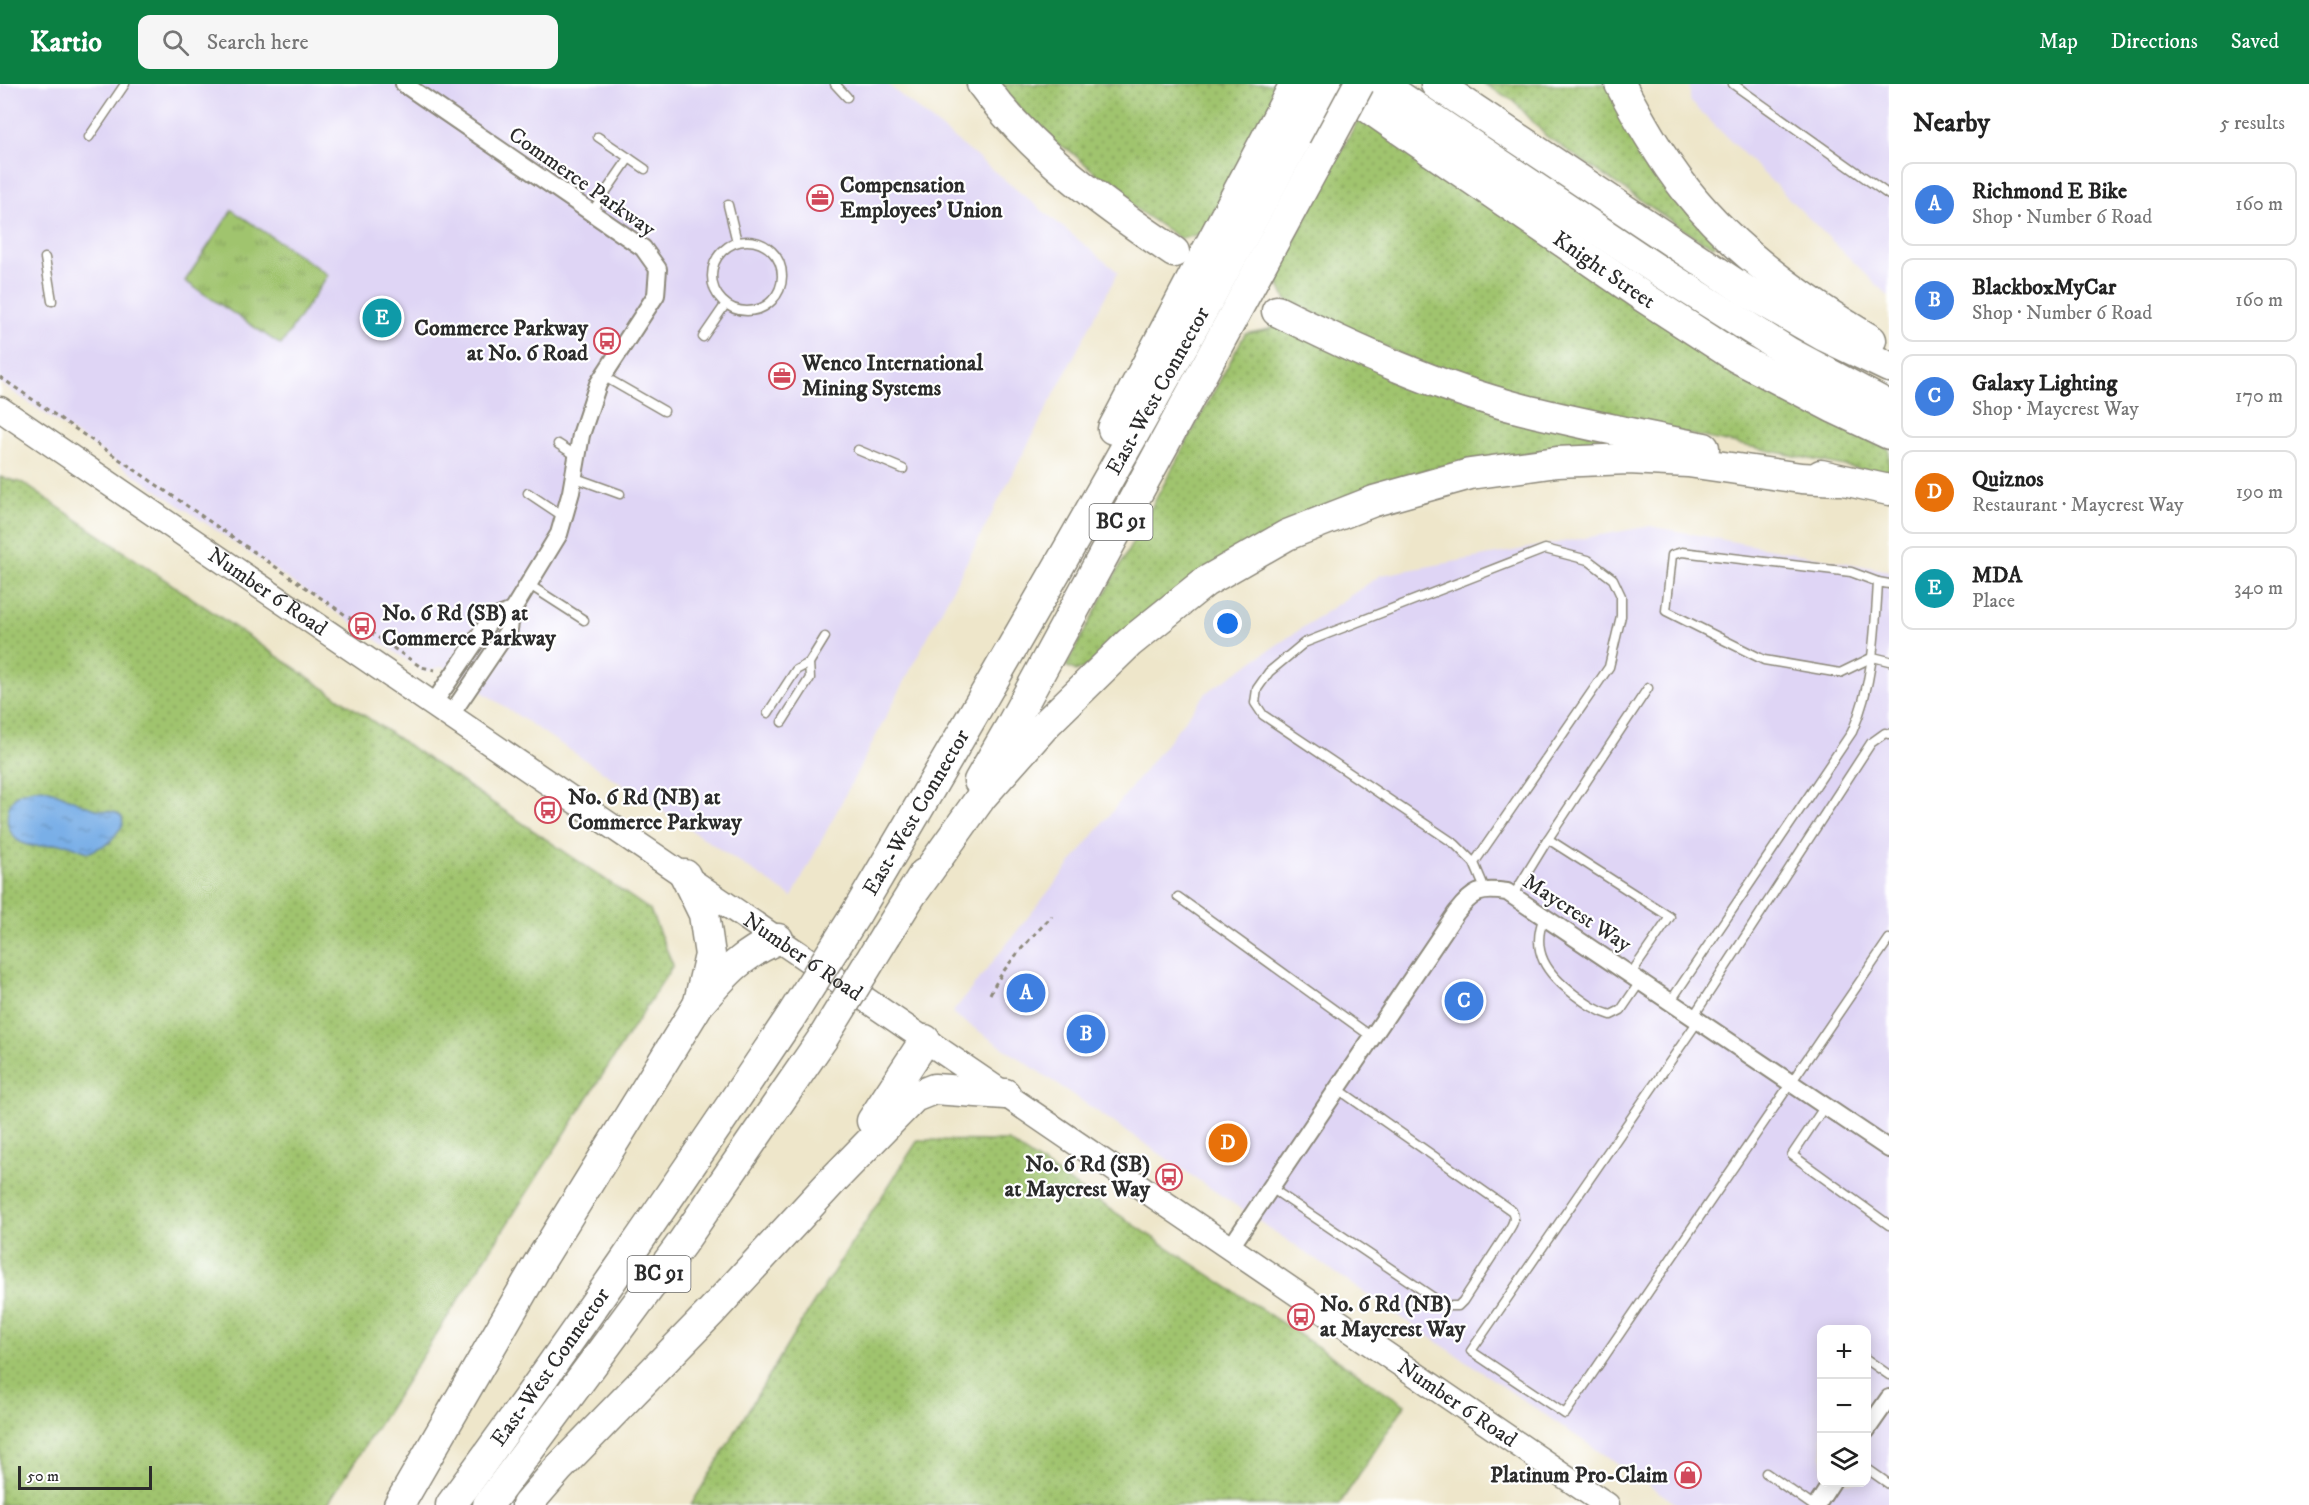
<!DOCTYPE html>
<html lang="en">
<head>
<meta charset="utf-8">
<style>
	body { margin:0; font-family:"IM FELL DW Pica",serif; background:#f6f6f6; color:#222 }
	.controls { position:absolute; right:18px; bottom:18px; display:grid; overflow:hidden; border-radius:12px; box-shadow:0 3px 15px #0003 }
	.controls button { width:54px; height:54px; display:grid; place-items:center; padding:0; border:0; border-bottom:2px solid #e0e0e0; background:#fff; color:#222; font:30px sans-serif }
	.scale { position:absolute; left:18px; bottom:15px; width:134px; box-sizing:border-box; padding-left:6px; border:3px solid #2b2b2b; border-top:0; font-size:16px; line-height:21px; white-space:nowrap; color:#2b2b2b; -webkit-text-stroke:4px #fff; paint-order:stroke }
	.you { position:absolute; left:1228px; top:540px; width:21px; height:21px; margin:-15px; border:4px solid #fff; border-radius:50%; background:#1a73e8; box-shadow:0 0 0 9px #1a73e833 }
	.badge { display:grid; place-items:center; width:39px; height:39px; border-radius:50%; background:#0b8043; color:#fff; font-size:20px; font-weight:700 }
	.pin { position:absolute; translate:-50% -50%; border:3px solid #fff; box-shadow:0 2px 6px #0006 }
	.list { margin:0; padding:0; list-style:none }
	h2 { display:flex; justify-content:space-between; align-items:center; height:78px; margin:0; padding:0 24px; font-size:26px }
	h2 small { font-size:20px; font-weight:400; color:#767676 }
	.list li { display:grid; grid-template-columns:39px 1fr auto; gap:18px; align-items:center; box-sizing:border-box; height:84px; margin:0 12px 12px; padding:0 12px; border:2px solid #e0e0e0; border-radius:12px }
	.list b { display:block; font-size:22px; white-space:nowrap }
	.list p { margin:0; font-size:20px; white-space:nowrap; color:#767676 }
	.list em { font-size:20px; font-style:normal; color:#767676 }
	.icon { flex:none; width:33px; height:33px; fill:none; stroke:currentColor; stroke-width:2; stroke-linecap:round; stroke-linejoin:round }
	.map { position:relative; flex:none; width:1889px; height:1421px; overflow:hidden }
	header { display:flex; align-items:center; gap:36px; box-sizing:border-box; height:84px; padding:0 30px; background:#0b8043; color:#fff }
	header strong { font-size:28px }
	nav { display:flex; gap:33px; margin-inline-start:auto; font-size:21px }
	.search { width:420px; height:54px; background:#f6f6f6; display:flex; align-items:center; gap:15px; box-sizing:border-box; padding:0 21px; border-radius:12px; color:#767676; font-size:22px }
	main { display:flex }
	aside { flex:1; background:#fff }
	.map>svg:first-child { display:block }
	.built { fill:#dfd5f5; fill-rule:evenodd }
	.grass { fill:url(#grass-dots); stroke:#66784c; stroke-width:1.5 }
	.park { fill:url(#park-tufts); stroke:#66784c; stroke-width:1.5 }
	.water { fill:url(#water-ripples); stroke:#526d89; stroke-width:1.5 }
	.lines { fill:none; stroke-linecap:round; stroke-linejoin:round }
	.lane-casing { stroke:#8c887a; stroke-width:11 }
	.street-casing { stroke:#8c887a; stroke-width:20 }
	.secondary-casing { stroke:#8c887a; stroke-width:27 }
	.highway-casing { stroke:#8c887a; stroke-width:33 }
	.path { stroke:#8c887a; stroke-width:3; stroke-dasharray:4.5 4.5; stroke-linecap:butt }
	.lane { stroke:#fff; stroke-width:8 }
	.street { stroke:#fff; stroke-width:16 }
	.secondary { stroke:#fff; stroke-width:24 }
	.highway { stroke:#fff; stroke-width:30 }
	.highway-bridge-casing { stroke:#8c887a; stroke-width:33; stroke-linecap:butt }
	.highway-bridge { stroke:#fff; stroke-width:30 }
	.labels { text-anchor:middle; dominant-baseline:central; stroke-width:4.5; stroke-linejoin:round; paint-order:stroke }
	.shield { fill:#fff; stroke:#6b6b6b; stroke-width:1.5 }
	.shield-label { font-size:21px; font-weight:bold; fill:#2b2b2b }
	.street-label { font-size:22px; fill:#2b2b2b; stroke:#fff }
	.poi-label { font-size:22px; font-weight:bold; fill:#2b2b2b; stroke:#fff; text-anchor:start }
</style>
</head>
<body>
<header>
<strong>Kartio</strong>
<div class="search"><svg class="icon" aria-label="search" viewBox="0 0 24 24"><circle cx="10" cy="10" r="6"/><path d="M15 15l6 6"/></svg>Search here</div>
<nav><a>Map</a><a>Directions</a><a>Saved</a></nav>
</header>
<main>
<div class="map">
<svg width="1889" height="1421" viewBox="0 0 1889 1421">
	<defs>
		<pattern id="grass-dots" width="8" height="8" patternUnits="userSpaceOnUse" patternTransform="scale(1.5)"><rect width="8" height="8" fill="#a0c46e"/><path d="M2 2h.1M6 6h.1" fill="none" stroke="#839f5b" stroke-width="1.8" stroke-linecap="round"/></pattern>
		<pattern id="park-tufts" width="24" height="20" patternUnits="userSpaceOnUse" patternTransform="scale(1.5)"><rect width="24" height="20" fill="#a0c46e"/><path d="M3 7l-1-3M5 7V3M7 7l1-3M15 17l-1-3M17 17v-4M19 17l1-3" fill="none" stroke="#839f5b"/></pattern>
		<pattern id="water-ripples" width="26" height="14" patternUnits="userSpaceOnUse" patternTransform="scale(1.5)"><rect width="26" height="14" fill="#79afe7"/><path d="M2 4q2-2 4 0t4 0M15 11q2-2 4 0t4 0" fill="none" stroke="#638fbb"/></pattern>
	</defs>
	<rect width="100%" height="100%" fill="#fff"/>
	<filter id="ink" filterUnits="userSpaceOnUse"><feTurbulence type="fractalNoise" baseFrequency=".0167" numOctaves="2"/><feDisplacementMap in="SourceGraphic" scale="12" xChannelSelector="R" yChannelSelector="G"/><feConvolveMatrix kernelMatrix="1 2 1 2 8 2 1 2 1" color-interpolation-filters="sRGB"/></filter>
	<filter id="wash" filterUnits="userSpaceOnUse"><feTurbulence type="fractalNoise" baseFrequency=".008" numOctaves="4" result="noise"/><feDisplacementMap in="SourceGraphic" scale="24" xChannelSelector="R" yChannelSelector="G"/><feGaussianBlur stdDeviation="1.35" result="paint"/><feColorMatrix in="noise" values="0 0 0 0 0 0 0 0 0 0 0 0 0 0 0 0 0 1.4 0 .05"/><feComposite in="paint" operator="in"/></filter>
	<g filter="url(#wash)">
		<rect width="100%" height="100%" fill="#eee6ca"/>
		<g class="built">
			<path d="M0 0H887L1118 188 792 813 443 582 424 588 0 299Z"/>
			<path d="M1690 0H1889V213L1690 17Z"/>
			<path d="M1650 442 1889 487V1421H1678L952 929 1207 608 1381 491ZM1822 1246H1866V1398H1822Z"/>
		</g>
		<g class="grass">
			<path d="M998 0H1284L1203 149 1181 155 1139 127 1069 66 1048 56Z"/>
			<path d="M1484 0H1610L1716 160 1714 162 1701 157 1546 52 1514 17Z"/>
			<path d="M1360 32 1854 350 1889 365V391L1648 342 1545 319 1428 283 1286 216 1275 193Z"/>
			<path d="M1275 238 1623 361 1476 375 1423 387 1370 404 1086 583 1076 587 1066 582 1245 250 1270 245Z"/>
			<path d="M0 393 23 399 650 826 673 881 327 1421H0Z"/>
			<path d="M918 1056 1008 1057 1405 1321 1339 1421H691L802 1237Z"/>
		</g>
		<path class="park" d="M232 126 328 191 281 261 185 197Z"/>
		<path class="water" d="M42 704C61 708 77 720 96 725 106 728 114 725 122 733L123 741 109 759 90 768C81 767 72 760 64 760 54 759 45 763 36 762 14 762 3 743 9 723 14 707 27 706 42 704Z"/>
	</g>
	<g filter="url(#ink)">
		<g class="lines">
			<defs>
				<g id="lane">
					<path d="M835 0 847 13"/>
					<path d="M1733 0 1889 111"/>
					<path d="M89 53 125 0"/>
					<path d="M629 74 645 85"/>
					<path d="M728 121 737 158"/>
					<path d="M591 129 629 74 598 53"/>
					<circle cx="747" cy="192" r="35"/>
					<path d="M45 174 52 217"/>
					<path d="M703 253 725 221"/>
					<path d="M603 292 664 327"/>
					<path d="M558 360 577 372"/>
					<path d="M858 366 903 385"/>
					<path d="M573 393 620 410"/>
					<path d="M528 409 564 433"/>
					<path d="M1878 498 1851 488 1682 468 1672 471 1666 527 1764 576 1840 589 1873 573 1889 577"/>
					<path d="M528 500 584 536"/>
					<path d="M768 629 796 586 809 579"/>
					<path d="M782 638 810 594 809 579 825 553"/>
					<path d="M1548 755 1670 833 1630 891"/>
					<path d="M1474 779 1609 583 1621 532V512L1613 495 1588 476 1545 465 1304 559 1269 588 1257 605 1255 619 1263 631 1455 760 1474 779 1485 805"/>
					<path d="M1513 812 1548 755 1648 604"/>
					<path d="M1178 813 1372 953"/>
					<path d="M1544 833C1530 868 1547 890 1575 911 1587 920 1597 927 1611 931L1621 926 1640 898"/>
					<path d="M1670 918 1852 648C1873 601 1875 549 1878 498L1889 500"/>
					<path d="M1693 933 1871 659 1885 649 1889 650"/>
					<path d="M1698 937 1471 1267 1565 1330 1889 855"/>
					<path d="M1825 1022 1792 1071 1889 1141"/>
					<path d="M1271 1104 1446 1222H1458L1463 1217 1509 1146C1513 1140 1516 1134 1512 1127L1338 1005"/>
					<path d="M1866 1275 1889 1291"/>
					<path d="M1866 1384 1889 1400"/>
					<path d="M1766 1389 1812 1421"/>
				</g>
				<g id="street">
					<path d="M404 0 643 164 658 185 656 211 598 300 581 351 571 408 559 450 512 527 509 545 450 632"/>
					<path d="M433 620 491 535 512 527"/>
					<path d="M1230 1164 1456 829C1473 807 1480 804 1507 808L1889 1065"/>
					<path d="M1866 1347 1889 1314"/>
					<path d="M1817 1421 1832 1398"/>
				</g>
				<g id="secondary">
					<path id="s1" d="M0 325 1607 1421"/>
				</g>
				<g id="highway">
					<path d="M982 0C1032 69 1104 121 1174 168"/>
					<path id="s2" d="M1334 0 1645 214 1736 273 1834 324 1889 350"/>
					<path d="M1381 0 1656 185 1788 268 1889 322"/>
					<path d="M1436 0 1749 209 1824 252 1889 283"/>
					<path d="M1620 0C1640 37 1660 73 1686 106 1735 168 1803 216 1871 256"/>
					<path d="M1277 227C1355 266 1437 303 1522 325 1582 340 1643 352 1704 364"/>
					<path d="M1113 345 1295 0"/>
					<path d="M1821 391 1889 406"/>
					<path d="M979 697 1012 640 1323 67"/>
					<path d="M685 791 704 830 710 871 699 918"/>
					<path d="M915 806 982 712 1047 639 1129 559 1205 498 1287 451 1374 417 1470 390 1557 378 1628 375 1688 378 1801 394 1839 396"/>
					<path id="s3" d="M856 830C1018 557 1176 281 1325 0"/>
					<path d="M886 851 924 790"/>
					<path d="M872 1037 925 956"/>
					<path d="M399 1421 537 1182 698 921C724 891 740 871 778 855"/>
					<path id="s4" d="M451 1421C568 1262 679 1099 790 934"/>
					<path d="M488 1421 682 1159 823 954"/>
					<path d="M527 1421 559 1384 710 1229 834 1095 914 1013 934 1005 1005 1010"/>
				</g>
			</defs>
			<use href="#lane" class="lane-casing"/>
			<use href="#street" class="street-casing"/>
			<use href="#secondary" class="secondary-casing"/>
			<use href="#highway" class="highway-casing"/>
			<g class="path">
				<path d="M0 293 421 583 435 586"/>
				<path d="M990 910C1004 881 1030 855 1052 832"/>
			</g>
			<use href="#lane" class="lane"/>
			<use href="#street" class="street"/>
			<use href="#secondary" class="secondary"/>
			<use href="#highway" class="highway"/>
			<defs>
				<g id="highway-bridge">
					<path d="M1323 67 1359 0"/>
					<path d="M790 934 856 830"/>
					<path d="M823 954 886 851"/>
				</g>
			</defs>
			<use href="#highway-bridge" class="highway-bridge-casing"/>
			<use href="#highway-bridge" class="highway-bridge"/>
		</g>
	</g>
	<defs>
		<symbol id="office-ring" viewBox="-11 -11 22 22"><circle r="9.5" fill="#fff" stroke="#d1495b" stroke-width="1.5"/><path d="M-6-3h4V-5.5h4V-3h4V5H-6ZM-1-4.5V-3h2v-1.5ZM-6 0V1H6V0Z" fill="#d1495b"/></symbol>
		<symbol id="bus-ring" viewBox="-11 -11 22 22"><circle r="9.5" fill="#fff" stroke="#d1495b" stroke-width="1.5"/><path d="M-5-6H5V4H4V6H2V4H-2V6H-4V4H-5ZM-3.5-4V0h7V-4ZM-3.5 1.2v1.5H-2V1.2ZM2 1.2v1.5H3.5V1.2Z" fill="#d1495b"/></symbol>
		<symbol id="shop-ring" viewBox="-11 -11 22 22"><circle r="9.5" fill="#fff" stroke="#d1495b" stroke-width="1.5"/><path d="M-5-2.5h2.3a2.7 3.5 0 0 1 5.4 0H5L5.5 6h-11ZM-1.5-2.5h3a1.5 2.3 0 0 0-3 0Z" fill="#d1495b"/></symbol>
	</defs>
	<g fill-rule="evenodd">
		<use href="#office-ring" x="805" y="99" width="30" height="30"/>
		<use href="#bus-ring" x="592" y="242" width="30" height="30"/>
		<use href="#office-ring" x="767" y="277" width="30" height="30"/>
		<use href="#bus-ring" x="347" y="527" width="30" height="30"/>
		<use href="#bus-ring" x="533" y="711" width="30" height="30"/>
		<use href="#bus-ring" x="1154" y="1078" width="30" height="30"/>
		<use href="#bus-ring" x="1286" y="1218" width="30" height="30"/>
		<use href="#shop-ring" x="1673" y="1376" width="30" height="30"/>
	</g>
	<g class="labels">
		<g class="shield">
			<rect x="1089.5" y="420" width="63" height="36" rx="4.5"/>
			<rect x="627.5" y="1172" width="63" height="36" rx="4.5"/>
		</g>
		<g class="shield-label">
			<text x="1121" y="438">BC 91</text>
			<text x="659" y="1190">BC 91</text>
		</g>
		<g class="street-label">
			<text transform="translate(582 98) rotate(35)">Commerce Parkway</text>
			<text stroke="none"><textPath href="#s2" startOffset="328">Knight Street</textPath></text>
			<text stroke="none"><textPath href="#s3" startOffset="604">East-West Connector</textPath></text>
			<text stroke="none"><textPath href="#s1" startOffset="324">Number 6 Road</textPath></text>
			<text stroke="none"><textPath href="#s3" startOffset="118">East-West Connector</textPath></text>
			<text transform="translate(1577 829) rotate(33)">Maycrest Way</text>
			<text stroke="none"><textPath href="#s1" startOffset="972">Number 6 Road</textPath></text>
			<text stroke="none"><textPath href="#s4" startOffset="170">East-West Connector</textPath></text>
			<text stroke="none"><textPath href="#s1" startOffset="1764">Number 6 Road</textPath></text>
		</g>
		<g class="poi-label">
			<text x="840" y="101">Compensation<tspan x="840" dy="25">Employees’ Union</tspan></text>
			<text x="588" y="244" text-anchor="end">Commerce Parkway<tspan x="588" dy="25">at No. 6 Road</tspan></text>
			<text x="802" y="279">Wenco International<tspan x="802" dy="25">Mining Systems</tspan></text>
			<text x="382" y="529">No. 6 Rd (SB) at<tspan x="382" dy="25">Commerce Parkway</tspan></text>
			<text x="568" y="713">No. 6 Rd (NB) at<tspan x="568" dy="25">Commerce Parkway</tspan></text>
			<text x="1150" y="1080" text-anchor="end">No. 6 Rd (SB)<tspan x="1150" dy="25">at Maycrest Way</tspan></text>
			<text x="1320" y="1220">No. 6 Rd (NB)<tspan x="1320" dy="25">at Maycrest Way</tspan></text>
			<text x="1668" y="1391" text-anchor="end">Platinum Pro-Claim</text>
		</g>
	</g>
</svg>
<div class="controls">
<button>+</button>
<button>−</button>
<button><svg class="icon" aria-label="layers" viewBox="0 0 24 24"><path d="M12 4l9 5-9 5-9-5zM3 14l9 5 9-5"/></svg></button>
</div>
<div class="scale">50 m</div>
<div class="you"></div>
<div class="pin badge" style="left:1026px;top:909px;background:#3f7fe0">A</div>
<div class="pin badge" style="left:1086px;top:950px;background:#3f7fe0">B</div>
<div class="pin badge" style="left:1464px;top:917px;background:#3f7fe0">C</div>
<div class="pin badge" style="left:1228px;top:1059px;background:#e8710a">D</div>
<div class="pin badge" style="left:382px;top:234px;background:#0f9aa8">E</div>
</div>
<aside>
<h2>Nearby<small>5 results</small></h2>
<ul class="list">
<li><span class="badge" style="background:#3f7fe0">A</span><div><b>Richmond E Bike</b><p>Shop · Number 6 Road</p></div><em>160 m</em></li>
<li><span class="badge" style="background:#3f7fe0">B</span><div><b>BlackboxMyCar</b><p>Shop · Number 6 Road</p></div><em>160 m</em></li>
<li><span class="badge" style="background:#3f7fe0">C</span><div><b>Galaxy Lighting</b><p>Shop · Maycrest Way</p></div><em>170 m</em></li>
<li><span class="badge" style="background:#e8710a">D</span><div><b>Quiznos</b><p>Restaurant · Maycrest Way</p></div><em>190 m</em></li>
<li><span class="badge" style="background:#0f9aa8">E</span><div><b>MDA</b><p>Place</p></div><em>340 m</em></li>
</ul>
</aside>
</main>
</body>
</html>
